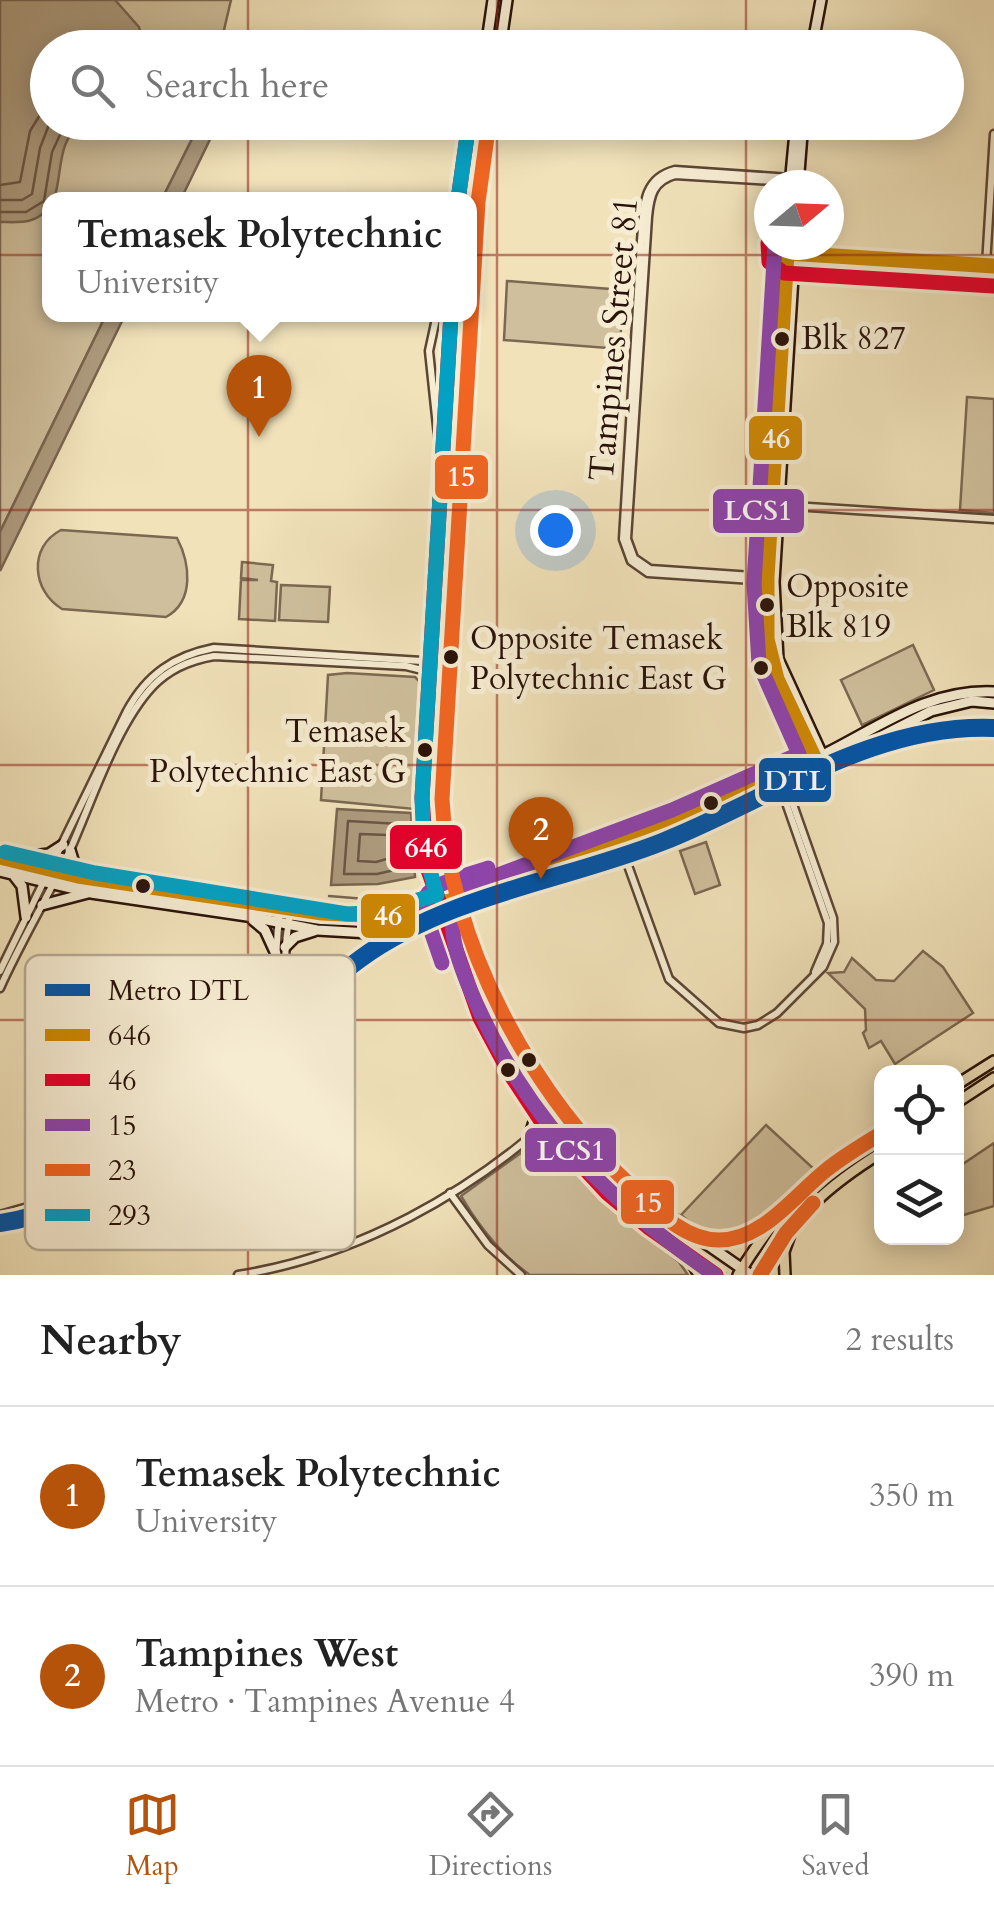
<!DOCTYPE html>
<html lang="en">
<head>
<meta charset="utf-8">
<style>
	body { margin:0; font-family:Cardo,serif; background:#f2f2f2; color:#222 }
	.controls { position:absolute; right:30px; bottom:30px; display:grid; overflow:hidden; border-radius:20px; box-shadow:0 5px 25px #0003 }
	.controls button { width:90px; height:90px; display:grid; place-items:center; padding:0; border:0; border-bottom:2px solid #e0e0e0; background:#fff; color:#222; font:50px sans-serif }
	.compass { position:absolute; left:754px; top:170px; width:90px; height:90px; border-radius:50%; background:#fff; box-shadow:0 5px 25px #0003; rotate:71deg }
	.you { position:absolute; left:555px; top:530px; width:35px; height:35px; margin:-25px; border:8px solid #fff; border-radius:50%; background:#1a73e8; box-shadow:0 0 0 15px #1a73e833 }
	.badge { display:grid; place-items:center; width:65px; height:65px; border-radius:50%; background:#b45309; color:#fff; font-size:32px; font-weight:700 }
	.pin { position:absolute; translate:-50% -82px; filter:drop-shadow(0 2px 5px #0008) }
	.pin::after { content:''; position:absolute; top:52px; width:35px; height:30px; background:inherit; clip-path:polygon(0 0,100% 0,50% 100%) }
	.popup { position:absolute; left:42px; top:192px; width:435px; height:130px; box-sizing:border-box; display:grid; place-content:center; border-radius:20px; background:#fff; filter:drop-shadow(0 2px 8px #0005); font-size:32px; white-space:nowrap; color:#767676 }
	.popup b { font-size:38px; color:#222 }
	.popup::after { content:''; position:absolute; left:50%; top:100%; margin-left:-20px; border:20px solid transparent; border-top-color:#fff }
	.list { margin:0; padding:0; list-style:none }
	h2 { display:flex; justify-content:space-between; align-items:center; height:130px; margin:0; padding:0 40px; font-size:42px }
	h2 small { font-size:32px; font-weight:400; color:#767676 }
	.list li { display:grid; grid-template-columns:65px 1fr auto; gap:30px; align-items:center; box-sizing:border-box; height:180px; padding:0 40px; border-top:2px solid #e0e0e0 }
	.list b { display:block; font-size:38px; white-space:nowrap }
	.list p { margin:0; font-size:32px; white-space:nowrap; color:#767676 }
	.list em { font-size:32px; font-style:normal; color:#767676 }
	.icon { flex:none; width:55px; height:55px; fill:none; stroke:currentColor; stroke-width:2; stroke-linecap:round; stroke-linejoin:round }
	.map { position:relative; flex:none; width:994px; height:1275px; overflow:hidden }
	.search { position:absolute; background:#fff; box-shadow:0 5px 25px #0003; left:30px; right:30px; top:30px; height:110px; display:flex; align-items:center; gap:25px; box-sizing:border-box; padding:0 35px; border-radius:55px; color:#767676; font-size:38px }
	.sheet { height:490px; background:#fff }
	nav { display:flex; justify-content:space-around; align-items:center; box-sizing:border-box; height:140px; border-top:2px solid #e0e0e0; background:#fff; font-size:28px; color:#767676 }
	nav a { display:grid; justify-items:center; gap:5px }
	nav .on { color:#b45309 }
	.map>svg:first-child { display:block }
	.green { fill:#cfbf9c; stroke:#7c6852; stroke-width:2.5 }
	.water { fill:#ad9b7e; stroke:#78644f; stroke-width:2.5 }
	.lines { fill:none; stroke-linecap:round; stroke-linejoin:round }
	.shore { stroke:#6b5644; stroke-width:2.5 }
	.stream { stroke:#78644f; stroke-width:2.5 }
	.street-casing { stroke:#5b4635; stroke-width:11 }
	.secondary-casing { stroke:#291209; stroke-width:14 }
	.primary-casing { stroke:#291209; stroke-width:14 }
	.street { stroke:#f6ecd2; stroke-width:6 }
	.secondary { stroke:#f6ecd2; stroke-width:9 }
	.primary { stroke:#f1e2ba; stroke-width:9 }
	.bus-1-casing { stroke:#f6ecd2; stroke-width:22 }
	.bus-2-casing { stroke:#f6ecd2; stroke-width:22 }
	.bus-3-casing { stroke:#f6ecd2; stroke-width:22 }
	.bus-4-casing { stroke:#f6ecd2; stroke-width:22 }
	.bus-5-casing { stroke:#f6ecd2; stroke-width:22 }
	.bus-1 { stroke:#ce8802; stroke-width:15 }
	.bus-2 { stroke:#e4002b; stroke-width:15 }
	.bus-3 { stroke:#8e44ad; stroke-width:15 }
	.bus-4 { stroke:#f26522; stroke-width:15 }
	.bus-5 { stroke:#02a1c4; stroke-width:15 }
	.metro-1-casing { stroke:#f6ecd2; stroke-width:25 }
	.metro-1 { stroke:#0354a6; stroke-width:18 }
	.grid { fill:none; stroke:#8f2418; stroke-width:2.5; stroke-opacity:0.55 }
	.bus-dot { fill:#291209; stroke:#f6ecd2; stroke-width:4 }
	.labels { text-anchor:middle; dominant-baseline:central; stroke-width:10; stroke-linejoin:round; paint-order:stroke }
	.bus-label { font-size:32px; fill:#291209; stroke:#f6ecd2; text-anchor:start }
	.street-label { font-size:35px; fill:#291209; stroke:#f6ecd2 }
	.key { fill:#f6ecd2; stroke:#b8ab96; stroke-width:2.5 }
	.key-label { font-size:28px; fill:#291209 }
	.line-badge { stroke:#f6ecd2; stroke-width:4 }
	.badge-label { font-size:28px; text-anchor:middle; font-weight:bold; fill:#fff }
</style>
</head>
<body>
<div class="map">
<svg width="994" height="1275" viewBox="0 0 994 1275">
	<rect width="100%" height="100%" fill="#f1e2ba"/>
	<filter id="stains"><feTurbulence type="fractalNoise" baseFrequency=".002" numOctaves="4"/><feColorMatrix values="0 0 0 0 .2 0 0 0 0 .09 0 0 0 0 .02 0 0 0 .5 -.17"/></filter>
	<radialGradient id="worn" r=".72"><stop offset=".6" stop-color="#630" stop-opacity="0"/><stop offset="1" stop-color="#630" stop-opacity=".3"/></radialGradient>
	<g class="green">
		<path d="M0 0H231L220 47 48 48V122L200 123 162 199 49 200V314L106 315 0 532Z"/>
		<path d="M507 281 623 290 620 349 504 340Z"/>
		<path d="M967 397 994 399V513L960 510Z"/>
		<path d="M61 530 177 538C190 563 195 601 166 617L62 609C32 591 28 547 61 530Z"/>
		<path d="M242 562 273 565 271 581 277 582 275 621 239 619 241 580H258L241 578Z"/>
		<path d="M281 585 330 587 328 622 279 620Z"/>
		<path d="M913 645 934 690 862 725 841 680Z"/>
		<path d="M347 673 415 677 422 684 414 809 321 800 328 675Z"/>
		<path d="M706 842 720 885 695 894 680 851Z"/>
		<path d="M923 951 943 967 973 1013 895 1064 881 1041 869 1048 863 1033 866 1030 865 1009 828 973 844 972 852 958 876 980 894 981Z"/>
		<path d="M272 1026 278 1066 272 1086 211 1118 167 1135 146 1078Z"/>
		<path d="M766 1125 816 1171C791 1194 737 1254 698 1229 695 1227 686 1219 681 1215Z"/>
		<path d="M546 1135 604 1200 679 1262 688 1275H530C500 1254 479 1227 461 1196Z"/>
		<path d="M994 1143V1206L957 1217V1168Z"/>
	</g>
	<g class="water">
		<path d="M0 0H115L139 27 144 46 48 48V122L83 123C56 139 63 173 54 199L49 200V207C35 225 20 222 0 222Z"/>
		<path d="M200 123H218L181 199H162Z"/>
		<path d="M106 315H125L0 571V532Z"/>
		<path d="M337 809 411 813 415 877 378 884 331 885Z"/>
	</g>
	<g class="lines">
		<g class="shore">
			<path d="M0 185 20 182 30 131 48 102"/>
			<path d="M0 200H22L32 194 40 148 50 122"/>
			<path d="M0 212H26L44 201 52 152 66 122"/>
			<path d="M348 821 400 824 403 868 377 874H344Z"/>
			<path d="M360 834 388 835 390 858 376 862 358 861Z"/>
		</g>
		<g class="stream">
			<path d="M329 896 378 900 424 890"/>
			<path d="M543 1075C579 1136 636 1185 694 1226"/>
		</g>
		<defs>
			<g id="street">
				<path d="M458 200 468 157"/>
				<path d="M794 254 994 266"/>
				<path d="M986 265 994 134"/>
				<path d="M437 314 429 351 444 492"/>
				<path d="M778 505 994 519"/>
				<path d="M769 577 650 569 634 558 627 539 648 217C650 196 653 181 675 175L790 182"/>
				<path d="M768 581 648 573 631 561 623 539 641 241C644 211 640 179 675 170L791 178"/>
				<path d="M774 787 785 800 828 923 827 944 815 972"/>
				<path d="M622 840 626 860 669 979 719 1023 744 1028 758 1025 777 1013 823 967 834 942 833 918 790 796 792 780"/>
				<path d="M281 906C270 970 280 1032 298 1094"/>
				<path d="M0 971 127 711C147 674 174 656 214 648L422 661 436 654"/>
				<path d="M0 988C21 941 48 897 70 850 92 801 116 725 153 686 170 668 191 660 214 656L406 666 426 671 433 682"/>
				<path d="M450 1193 488 1245 521 1275"/>
				<path d="M0 1215 49 1201 305 1089"/>
				<path d="M0 1219 50 1206 308 1096C287 1035 278 972 291 909"/>
				<path d="M238 1275C358 1256 469 1194 559 1112"/>
			</g>
			<g id="secondary">
				<path d="M486 48 493 0"/>
				<path d="M500 48 507 0"/>
				<path d="M812 48 821 0"/>
				<path d="M489 122 478 202 449 656 442 799 446 860 498 1010 527 1063 559 1112 622 1179 659 1211 751 1275"/>
				<path d="M790 185 796 122"/>
				<path d="M798 185 803 122"/>
				<path d="M466 200 475 122"/>
				<path d="M788 245 767 577V639L777 679 816 761"/>
				<path d="M795 245 774 582 778 659 823 757"/>
				<path d="M458 314 426 823C427 869 445 913 461 956 516 1100 588 1193 720 1275"/>
				<path d="M70 850 78 876"/>
				<path d="M0 857 78 876 322 913C345 916 367 919 390 916 445 909 498 885 550 866 643 832 737 799 825 754 881 726 929 689 994 692"/>
				<path d="M15 858 49 854 63 845"/>
				<path d="M0 871 91 893 247 916 317 930 370 933 443 915 644 844 819 768 931 711 972 701 994 703"/>
				<path d="M15 877 22 886 26 917"/>
				<path d="M42 905 88 893"/>
				<path d="M253 920 265 930 276 954"/>
				<path d="M285 947 295 937 314 931"/>
				<path d="M529 1137 535 1119 533 1106"/>
			</g>
			<g id="primary">
				<path d="M956 1085 994 1061"/>
				<path d="M956 1103 994 1078"/>
				<path d="M688 1233C723 1243 744 1238 773 1215"/>
				<path d="M687 1254 699 1275"/>
				<path d="M738 1275C779 1207 815 1175 882 1133"/>
				<path d="M760 1275C795 1216 824 1188 882 1152"/>
				<path d="M785 1275 784 1252 790 1235"/>
			</g>
		</defs>
		<use href="#street" class="street-casing"/>
		<use href="#secondary" class="secondary-casing"/>
		<use href="#primary" class="primary-casing"/>
		<use href="#street" class="street"/>
		<use href="#secondary" class="secondary"/>
		<use href="#primary" class="primary"/>
		<defs>
			<path id="bus-1" d="M0 857 78 876 322 913 387 916 466 897 630 837 815 759 777 679 767 639V577L787 253 994 266"/>
			<g id="bus-2">
				<path d="M458 200 469 122"/>
				<path d="M768 243 769 262 784 273 993 286"/>
				<path d="M451 314 422 798 427 867 480 1018 510 1074 543 1124 607 1193 648 1227 716 1275"/>
			</g>
			<g id="bus-3">
				<path d="M442 963C416 886 410 894 488 868"/>
				<path d="M715 1275C602 1198 519 1110 467 982 454 948 440 910 474 884L672 810 799 754 759 664 754 583 775 245"/>
			</g>
			<g id="bus-4">
				<path d="M489 122 478 202 442 799C449 944 531 1094 636 1191 658 1212 686 1240 719 1240 763 1240 794 1196 825 1171 842 1157 862 1145 882 1133"/>
				<path d="M760 1275 786 1233 813 1203"/>
			</g>
			<g id="bus-5">
				<path d="M458 200 469 122"/>
				<path d="M5 852 95 873 347 914 367 913 437 895 424 850 422 798 451 314"/>
			</g>
		</defs>
		<use href="#bus-1" class="bus-1-casing"/>
		<use href="#bus-2" class="bus-2-casing"/>
		<use href="#bus-3" class="bus-3-casing"/>
		<use href="#bus-4" class="bus-4-casing"/>
		<use href="#bus-5" class="bus-5-casing"/>
		<use href="#bus-1" class="bus-1"/>
		<use href="#bus-2" class="bus-2"/>
		<use href="#bus-3" class="bus-3"/>
		<use href="#bus-4" class="bus-4"/>
		<use href="#bus-5" class="bus-5"/>
		<defs>
			<path id="metro-1" d="M0 1223C135 1206 253 1036 360 959 448 895 563 881 662 842 771 799 872 723 994 728"/>
		</defs>
		<use href="#metro-1" class="metro-1-casing"/>
		<use href="#metro-1" class="metro-1"/>
	</g>
	<path class="grid" d="M248 0V48M497 0V48M746 0V48M248 122V1275M497 122V1275M746 122V1275M0 255H994M0 510H994M0 765H994M0 1020H994"/>
	<g class="bus-dot">
		<circle cx="782" cy="339" r="9"/>
		<circle cx="767" cy="605" r="9"/>
		<circle cx="451" cy="657" r="9"/>
		<circle cx="761" cy="668" r="9"/>
		<circle cx="425" cy="750" r="9"/>
		<circle cx="711" cy="803" r="9"/>
		<circle cx="143" cy="886" r="9"/>
		<circle cx="529" cy="1060" r="9"/>
		<circle cx="508" cy="1070" r="9"/>
	</g>
	<g class="labels">
		<g class="bus-label">
			<text x="801" y="339">Blk 827</text>
			<text x="786" y="587">Opposite<tspan x="786" dy="40">Blk 819</tspan></text>
			<text x="470" y="639">Opposite Temasek<tspan x="470" dy="40">Polytechnic East G</tspan></text>
			<text x="406" y="732" text-anchor="end">Temasek<tspan x="406" dy="40">Polytechnic East G</tspan></text>
		</g>
		<g class="street-label">
			<text transform="translate(614 339) rotate(-85)">Tampines Street 81</text>
		</g>
	</g>
	<rect x="25" y="955" width="330" height="295" rx="15" class="key"/>
	<rect x="45" y="984" width="45" height="12" fill="#0354a6"/>
	<rect x="45" y="1029" width="45" height="12" fill="#ce8802"/>
	<rect x="45" y="1074" width="45" height="12" fill="#e4002b"/>
	<rect x="45" y="1119" width="45" height="12" fill="#8e44ad"/>
	<rect x="45" y="1164" width="45" height="12" fill="#f26522"/>
	<rect x="45" y="1209" width="45" height="12" fill="#02a1c4"/>
	<g class="key-label">
		<text x="108" y="1000">Metro DTL</text>
		<text x="108" y="1045">646</text>
		<text x="108" y="1090">46</text>
		<text x="108" y="1135">15</text>
		<text x="108" y="1180">23</text>
		<text x="108" y="1225">293</text>
	</g>
	<g class="line-badge">
		<rect x="747" y="414" width="57" height="48" rx="10" fill="#ce8802"/>
		<rect x="433" y="453" width="57" height="48" rx="10" fill="#f26522"/>
		<rect x="711" y="487" width="95" height="48" rx="10" fill="#8e44ad"/>
		<rect x="757" y="756" width="76" height="48" rx="10" fill="#0354a6"/>
		<rect x="388" y="823" width="76" height="48" rx="10" fill="#e4002b"/>
		<rect x="359" y="892" width="58" height="48" rx="10" fill="#ce8802"/>
		<rect x="523" y="1126" width="95" height="48" rx="10" fill="#8e44ad"/>
		<rect x="619" y="1178" width="57" height="48" rx="10" fill="#f26522"/>
	</g>
	<g class="badge-label">
		<text x="776" y="448">46</text>
		<text x="461" y="486">15</text>
		<text x="758" y="520">LCS1</text>
		<text x="795" y="790">DTL</text>
		<text x="426" y="857">646</text>
		<text x="388" y="925">46</text>
		<text x="571" y="1160">LCS1</text>
		<text x="648" y="1212">15</text>
	</g>
	<rect width="100%" height="100%" filter="url(#stains)"/>
	<rect width="100%" height="100%" fill="url(#worn)"/>
</svg>
<div class="controls">
<button><svg class="icon" aria-label="locate" viewBox="0 0 24 24"><circle cx="12" cy="12" r="6"/><path d="M12 2v4M12 18v4M2 12h4M18 12h4"/></svg></button>
<button><svg class="icon" aria-label="layers" viewBox="0 0 24 24"><path d="M12 4l9 5-9 5-9-5zM3 14l9 5 9-5"/></svg></button>
</div>
<svg class="compass" viewBox="-18 -18 36 36"><path d="M0-13l5 13h-10z" fill="#e53935"/><path d="M0 13l5-13h-10z" fill="#767676"/></svg>
<div class="you"></div>
<div class="pin badge" style="left:259px;top:437px">1</div>
<div class="popup"><b>Temasek Polytechnic</b>University</div>
<div class="pin badge" style="left:541px;top:879px">2</div>
<div class="search"><svg class="icon" aria-label="search" viewBox="0 0 24 24"><circle cx="10" cy="10" r="6"/><path d="M15 15l6 6"/></svg>Search here</div>
</div>
<section class="sheet">
<h2>Nearby<small>2 results</small></h2>
<ul class="list">
<li><span class="badge">1</span><div><b>Temasek Polytechnic</b><p>University</p></div><em>350 m</em></li>
<li><span class="badge">2</span><div><b>Tampines West</b><p>Metro · Tampines Avenue 4</p></div><em>390 m</em></li>
</ul>
</section>
<nav>
<a class="on"><svg class="icon" aria-label="map" viewBox="0 0 24 24"><path d="M3 6l6-2 6 2 6-2v14l-6 2-6-2-6 2zM9 4v14M15 6v14"/></svg>Map</a>
<a><svg class="icon" aria-label="directions" viewBox="0 0 24 24"><path d="M12 3l9 9-9 9-9-9zM9 14v-3h6M13 9l2 2-2 2"/></svg>Directions</a>
<a><svg class="icon" aria-label="saved" viewBox="0 0 24 24"><path d="M7 4h10v16l-5-4-5 4z"/></svg>Saved</a>
</nav>
</body>
</html>
